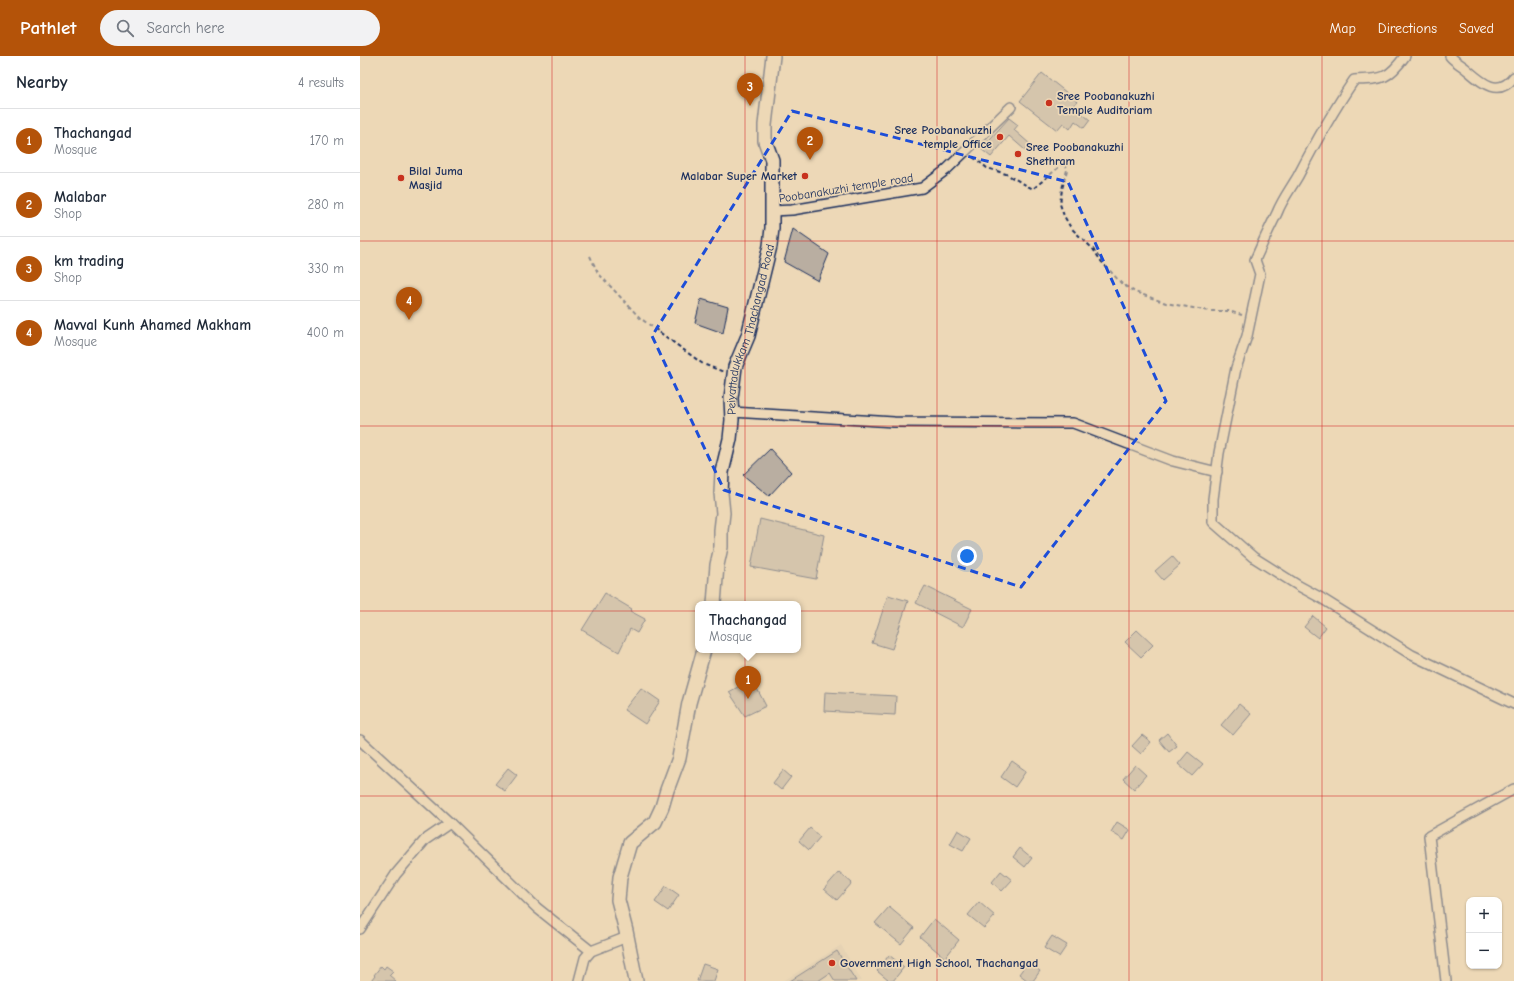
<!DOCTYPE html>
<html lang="en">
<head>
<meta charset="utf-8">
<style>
	body { margin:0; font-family:"Comic Neue",sans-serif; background:#f2f2f3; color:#1f2937 }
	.controls { position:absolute; right:12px; bottom:12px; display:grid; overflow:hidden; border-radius:8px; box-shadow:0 1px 3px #0004 }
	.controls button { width:36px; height:36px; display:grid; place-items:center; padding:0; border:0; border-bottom:1px solid #e0e1e3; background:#fff; color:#1f2937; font:20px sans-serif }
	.you { position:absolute; left:607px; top:500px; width:14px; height:14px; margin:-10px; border:3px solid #fff; border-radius:50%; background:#1a73e8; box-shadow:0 0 0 6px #1a73e833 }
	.badge { display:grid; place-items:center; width:26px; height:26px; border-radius:50%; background:#b45309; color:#fff; font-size:13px; font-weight:700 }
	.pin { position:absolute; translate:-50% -33px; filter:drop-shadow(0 1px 2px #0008) }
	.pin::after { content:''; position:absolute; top:21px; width:14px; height:12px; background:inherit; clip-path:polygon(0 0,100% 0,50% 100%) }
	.popup { position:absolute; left:335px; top:545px; width:106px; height:52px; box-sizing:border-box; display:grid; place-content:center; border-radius:8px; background:#fff; filter:drop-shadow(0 1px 3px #0005); font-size:13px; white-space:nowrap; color:#747a83 }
	.popup b { font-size:15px; color:#1f2937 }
	.popup::after { content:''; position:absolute; left:50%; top:100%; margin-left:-8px; border:8px solid transparent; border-top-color:#fff }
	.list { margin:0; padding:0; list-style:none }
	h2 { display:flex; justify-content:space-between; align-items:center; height:52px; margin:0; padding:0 16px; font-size:17px }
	h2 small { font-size:13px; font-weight:400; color:#747a83 }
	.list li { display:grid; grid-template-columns:26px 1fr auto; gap:12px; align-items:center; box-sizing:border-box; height:64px; padding:0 16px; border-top:1px solid #e0e1e3 }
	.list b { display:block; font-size:15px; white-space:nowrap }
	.list p { margin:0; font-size:13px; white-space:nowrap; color:#747a83 }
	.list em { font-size:13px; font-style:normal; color:#747a83 }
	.icon { flex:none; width:22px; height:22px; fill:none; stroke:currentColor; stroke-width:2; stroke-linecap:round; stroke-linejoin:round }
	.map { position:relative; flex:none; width:1154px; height:925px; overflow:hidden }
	header { display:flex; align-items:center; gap:24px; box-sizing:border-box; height:56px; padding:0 20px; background:#b45309; color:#fff }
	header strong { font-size:19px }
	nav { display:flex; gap:22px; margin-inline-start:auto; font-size:14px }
	.search { width:280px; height:36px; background:#f2f2f3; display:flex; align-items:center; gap:10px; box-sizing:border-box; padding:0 14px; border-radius:22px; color:#747a83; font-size:15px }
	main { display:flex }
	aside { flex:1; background:#fff }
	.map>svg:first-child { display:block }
	.built { fill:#ddcbb0 }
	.building { fill:#b9aea1; stroke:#1b2f5e }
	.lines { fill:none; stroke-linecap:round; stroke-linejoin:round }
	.minor-casing { stroke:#1b2f5e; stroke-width:12 }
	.secondary-casing { stroke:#1b2f5e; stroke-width:16 }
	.path { stroke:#1b2f5e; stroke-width:2; stroke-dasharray:4 3; stroke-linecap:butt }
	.minor { stroke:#edd8b7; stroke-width:9 }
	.secondary { stroke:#edd8b7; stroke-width:13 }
	.marked { fill:none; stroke:#1d4ed8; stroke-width:3; stroke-dasharray:8 5; stroke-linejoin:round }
	.grid { fill:none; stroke:#d62828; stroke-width:1; stroke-opacity:0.55 }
	.poi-dot { fill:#c8321e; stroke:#edd8b7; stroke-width:1.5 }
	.labels { text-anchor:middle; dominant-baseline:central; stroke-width:3.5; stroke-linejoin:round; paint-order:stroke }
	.poi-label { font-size:12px; font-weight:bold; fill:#1b2f5e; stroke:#edd8b7; text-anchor:start }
	.street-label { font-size:12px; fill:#1b2f5e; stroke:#edd8b7 }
</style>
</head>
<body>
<header>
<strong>Pathlet</strong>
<div class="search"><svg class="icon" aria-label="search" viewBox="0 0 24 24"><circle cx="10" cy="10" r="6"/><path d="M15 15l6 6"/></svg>Search here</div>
<nav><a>Map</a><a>Directions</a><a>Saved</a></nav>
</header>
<main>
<aside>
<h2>Nearby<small>4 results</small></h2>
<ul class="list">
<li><span class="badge">1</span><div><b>Thachangad</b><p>Mosque</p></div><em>170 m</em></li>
<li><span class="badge">2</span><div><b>Malabar</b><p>Shop</p></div><em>280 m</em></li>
<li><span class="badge">3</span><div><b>km trading</b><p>Shop</p></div><em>330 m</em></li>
<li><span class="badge">4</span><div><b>Mavval Kunh Ahamed Makham</b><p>Mosque</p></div><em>400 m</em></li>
</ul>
</aside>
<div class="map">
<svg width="1154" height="925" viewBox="0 0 1154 925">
	<rect width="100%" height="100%" fill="#edd8b7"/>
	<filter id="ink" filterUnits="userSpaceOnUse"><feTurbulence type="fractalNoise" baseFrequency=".025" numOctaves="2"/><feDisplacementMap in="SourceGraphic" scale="8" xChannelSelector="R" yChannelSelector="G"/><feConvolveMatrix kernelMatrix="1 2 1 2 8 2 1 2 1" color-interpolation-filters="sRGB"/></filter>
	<g filter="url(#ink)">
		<path class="built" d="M481 889 502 925H423Z"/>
		<g class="building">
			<path d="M682 17 717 45 713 50 730 64 724 72 715 65 710 73 703 67 697 74 660 45Z"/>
			<path d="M649 62 658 69 654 74 670 88 665 94 649 80 631 101 621 93Z"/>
			<path d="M433 173 469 198 458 225 424 206Z"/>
			<path d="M341 243 368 251 363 277 335 267Z"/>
			<path d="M410 393 431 416 409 440 383 419Z"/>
			<path d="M400 463 464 479 456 523 391 511Z"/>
			<path d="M812 500 820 509 803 524 795 515Z"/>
			<path d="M565 530 612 553 603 571 556 547Z"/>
			<path d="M245 537 272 553 270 555 285 563 277 577 270 573 259 596 222 574Z"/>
			<path d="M528 539 548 545 532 593 512 587Z"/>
			<path d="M953 560 966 571 958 582 944 571Z"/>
			<path d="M777 574 793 589 781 601 765 586Z"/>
			<path d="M392 623 406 650 385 660 369 636Z"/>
			<path d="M281 632 300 645 285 668 264 654Z"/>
			<path d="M465 636 536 640 535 659 464 655Z"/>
			<path d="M879 648 891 658 873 679 861 669Z"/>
			<path d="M807 677 817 690 809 696 799 684Z"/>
			<path d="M782 679 791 686 781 698 772 690Z"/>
			<path d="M828 696 843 708 832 720 818 708Z"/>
			<path d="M652 705 666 715 655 731 641 721Z"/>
			<path d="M775 709 786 719 774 733 763 723Z"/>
			<path d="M148 712 157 719 145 735 135 728Z"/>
			<path d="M423 714 431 721 421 734 413 727Z"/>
			<path d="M757 766 770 774 764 784 751 776Z"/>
			<path d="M450 772 460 781 449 794 439 785Z"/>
			<path d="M598 774 611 782 603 795 590 788Z"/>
			<path d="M660 792 672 802 665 811 653 801Z"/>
			<path d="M641 815 652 824 642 835 632 826Z"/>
			<path d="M479 816 492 827 477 844 464 833Z"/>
			<path d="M306 830 319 839 308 855 295 846Z"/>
			<path d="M619 846 635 860 624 872 608 859Z"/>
			<path d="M529 851 554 872 541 888 515 867Z"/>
			<path d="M574 863 599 884 585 902 560 881Z"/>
			<path d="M692 880 707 889 699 901 684 892Z"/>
			<path d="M477 895 496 925H475L470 917 458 925H430Z"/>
			<path d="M529 899 544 911 533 925H529L517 915Z"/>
			<path d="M668 906 680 915 673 925H668L659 918Z"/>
			<path d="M343 908 358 913 354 925H337Z"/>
			<path d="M21 910 24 913 26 910 33 915 29 919 36 925H11L15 920 14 919Z"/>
		</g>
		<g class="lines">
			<defs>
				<g id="minor">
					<path d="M1045 0C1028 24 1022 23 994 24 973 55 955 87 938 120 931 132 922 144 917 157 909 173 902 188 895 204L900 218 887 280 876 312 859 397 853 443V466L893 501 939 530 961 542 1052 599 1154 648"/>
					<path d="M1090 0C1094 5 1100 8 1105 12 1120 25 1137 43 1154 21"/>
					<path d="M412 155 432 154 562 132 586 114 651 51"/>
					<path d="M372 356 534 366 713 367 813 405 857 416"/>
					<path d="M0 684 90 767 177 852 231 895"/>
					<path d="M0 873 36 818 65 784 90 767"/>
					<path d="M219 925 225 902 231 895 267 881"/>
					<path d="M1086 925 1069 780 1154 733"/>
				</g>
				<g id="secondary">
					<path id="s1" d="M354 548 357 509 361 491V474L363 457 361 437 362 416 370 383 372 364 371 342 375 311 388 280 410 190 412 172V104L405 85V69L413 0"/>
					<path d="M276 925 266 875 258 844 260 821 270 787 295 766 302 751 307 734 319 702 329 647 344 594"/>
				</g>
			</defs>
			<use href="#minor" class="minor-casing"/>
			<use href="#secondary" class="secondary-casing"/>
			<g class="path">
				<path d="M613 101 627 112 646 118 673 133 705 106 707 114 702 133 700 148 704 160 711 172 733 193 741 205 762 228 775 236 806 247 850 255H869L882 259"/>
				<path d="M230 200 238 217 280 262 343 308 364 316"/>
			</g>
			<use href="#minor" class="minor"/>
			<use href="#secondary" class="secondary"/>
		</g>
	</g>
	<path d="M0 0H1154V925H0ZM432 55 708 126 806 345 661 531 364 434 292 280Z" fill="#edd8b7" fill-opacity=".55" fill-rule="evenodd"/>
	<path class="marked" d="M432 55 708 126 806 345 661 531 364 434 292 280Z"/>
	<path class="grid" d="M192 0V925M385 0V925M577 0V925M769 0V925M962 0V925M0 185H1154M0 370H1154M0 555H1154M0 740H1154"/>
	<g class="poi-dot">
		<circle cx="689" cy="47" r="4"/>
		<circle cx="640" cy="81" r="4"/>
		<circle cx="658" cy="98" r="4"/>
		<circle cx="445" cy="120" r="4"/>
		<circle cx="41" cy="122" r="4"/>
		<circle cx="472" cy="907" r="4"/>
	</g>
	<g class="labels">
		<g class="poi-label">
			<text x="697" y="40">Sree Poobanakuzhi<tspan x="697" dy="14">Temple Auditoriam</tspan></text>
			<text x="632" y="74" text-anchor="end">Sree Poobanakuzhi<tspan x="632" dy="14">temple Office</tspan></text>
			<text x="666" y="91">Sree Poobanakuzhi<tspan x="666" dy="14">Shethram</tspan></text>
			<text x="49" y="115">Bilal Juma<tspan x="49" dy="14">Masjid</tspan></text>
			<text x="437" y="120" text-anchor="end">Malabar Super Market</text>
			<text x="480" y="907">Government High School, Thachangad</text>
		</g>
		<g class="street-label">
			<text transform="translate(486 132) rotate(-9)">Poobanakuzhi temple road</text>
			<text stroke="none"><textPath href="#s1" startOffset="279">Peiyattadukkam Thachangad Road</textPath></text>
		</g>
	</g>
</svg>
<div class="controls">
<button>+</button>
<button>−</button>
</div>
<div class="you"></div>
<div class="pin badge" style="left:388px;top:643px">1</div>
<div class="popup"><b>Thachangad</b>Mosque</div>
<div class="pin badge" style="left:450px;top:104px">2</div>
<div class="pin badge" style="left:390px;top:50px">3</div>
<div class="pin badge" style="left:49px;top:264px">4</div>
</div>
</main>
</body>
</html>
